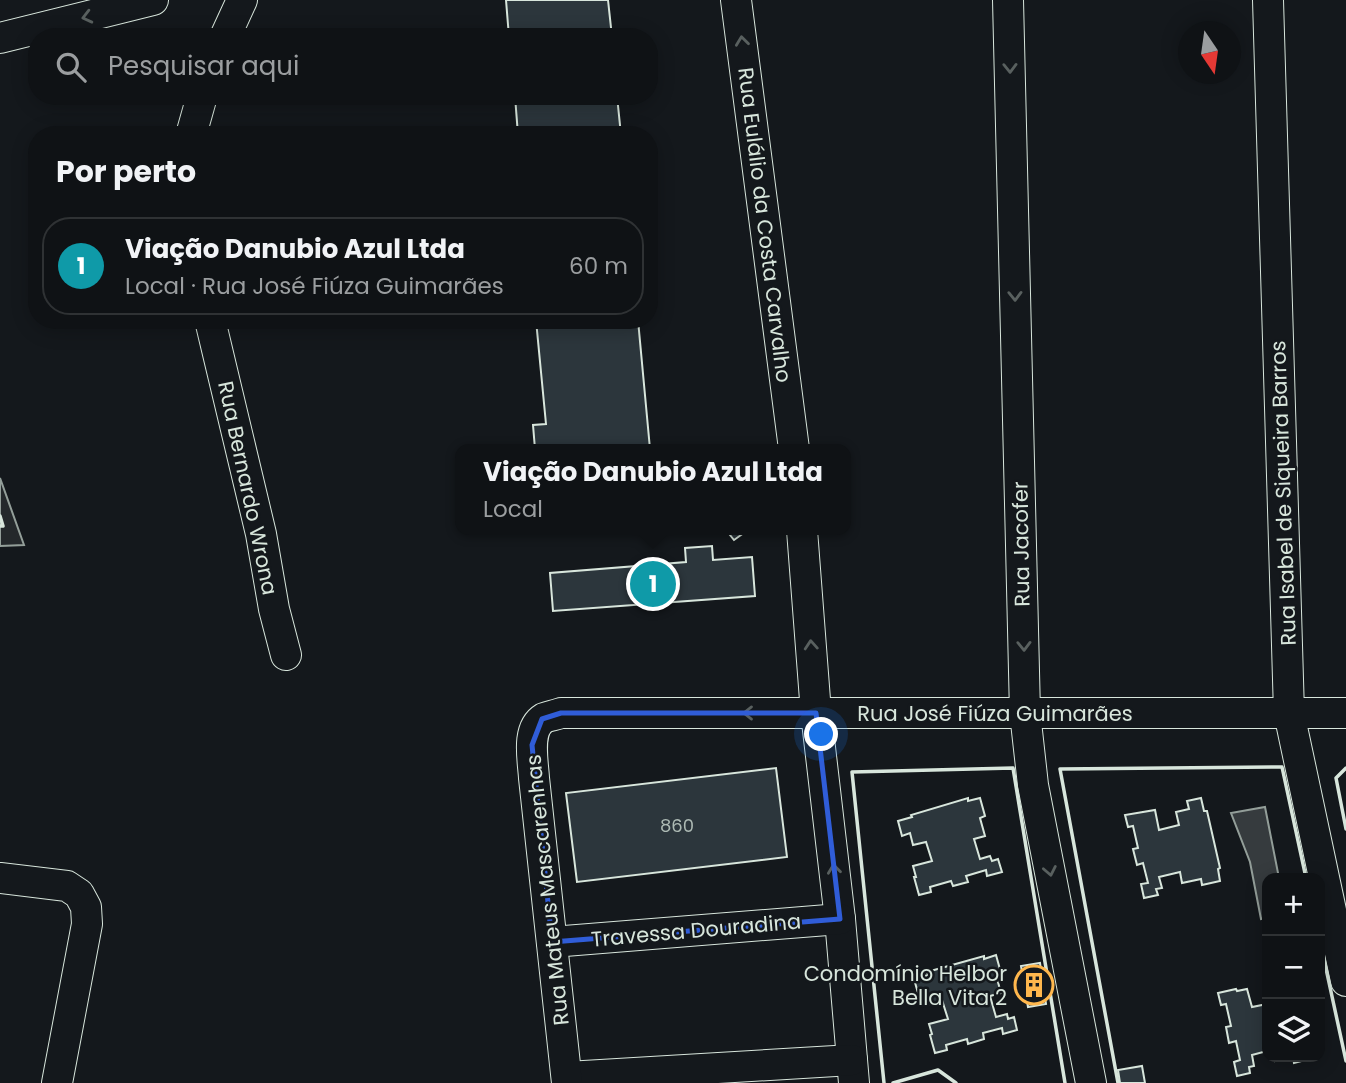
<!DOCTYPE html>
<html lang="pt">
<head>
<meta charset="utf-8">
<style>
	body { margin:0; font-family:Poppins,sans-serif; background:#181b1e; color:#f1f3f6 }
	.controls { position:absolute; right:21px; bottom:21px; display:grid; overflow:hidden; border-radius:14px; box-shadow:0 4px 18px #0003 }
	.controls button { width:63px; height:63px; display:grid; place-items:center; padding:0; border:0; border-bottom:2px solid #2f3234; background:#0f1215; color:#f1f3f6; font:35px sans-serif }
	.compass { position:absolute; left:1178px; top:21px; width:63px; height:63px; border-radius:50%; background:#0f1215; box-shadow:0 4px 18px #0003; rotate:167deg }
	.you { position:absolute; left:822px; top:735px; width:24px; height:24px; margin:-18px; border:5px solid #fff; border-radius:50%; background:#1a73e8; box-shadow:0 0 0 10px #1a73e833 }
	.badge { display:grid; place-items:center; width:46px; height:46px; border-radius:50%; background:#1a73e8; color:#fff; font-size:23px; font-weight:700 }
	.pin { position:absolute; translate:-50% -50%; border:4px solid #fff; box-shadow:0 2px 7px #0006 }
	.popup { position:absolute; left:455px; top:444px; width:396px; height:91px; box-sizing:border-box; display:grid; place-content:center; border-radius:14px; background:#0f1215; filter:drop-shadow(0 2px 5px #0005); font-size:23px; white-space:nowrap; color:#9b9ea0 }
	.popup b { font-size:26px; color:#f1f3f6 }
	.popup::after { content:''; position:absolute; left:50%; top:100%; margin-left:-14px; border:14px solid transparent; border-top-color:#0f1215 }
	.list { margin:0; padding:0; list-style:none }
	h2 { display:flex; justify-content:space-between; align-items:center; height:91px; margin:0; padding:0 28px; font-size:30px }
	h2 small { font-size:23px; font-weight:400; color:#9b9ea0 }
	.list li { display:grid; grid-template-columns:46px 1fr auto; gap:21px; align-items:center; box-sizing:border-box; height:98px; margin:0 14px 14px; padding:0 14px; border:2px solid #2f3234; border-radius:28px }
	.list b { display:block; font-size:26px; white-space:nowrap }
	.list p { margin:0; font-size:23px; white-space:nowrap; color:#9b9ea0 }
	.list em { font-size:23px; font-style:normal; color:#9b9ea0 }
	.icon { flex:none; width:38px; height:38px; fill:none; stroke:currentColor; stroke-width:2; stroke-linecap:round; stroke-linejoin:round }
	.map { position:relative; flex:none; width:1346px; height:1083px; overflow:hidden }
	.search { position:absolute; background:#0f1215; box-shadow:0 4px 18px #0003; left:28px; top:28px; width:630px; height:77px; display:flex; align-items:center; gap:18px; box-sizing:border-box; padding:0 24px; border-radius:28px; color:#9b9ea0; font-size:26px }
	.panel { position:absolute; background:#0f1215; box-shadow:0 4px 18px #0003; left:28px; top:126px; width:630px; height:203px; border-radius:28px }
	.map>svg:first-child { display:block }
	.parking { fill:#24282b; stroke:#939e99; stroke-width:2 }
	.water { fill:#363b3e; stroke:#939e99; stroke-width:2 }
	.building { fill:#2c363c; stroke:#d8e6dc; stroke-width:2 }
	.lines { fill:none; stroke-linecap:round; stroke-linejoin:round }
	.minor-casing { stroke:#d8e6dc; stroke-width:32 }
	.minor { stroke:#14181c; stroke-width:30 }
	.fence { stroke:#d8e6dc; stroke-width:2; stroke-dasharray:9 3.5; stroke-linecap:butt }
	.wall { stroke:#d8e6dc; stroke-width:3.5 }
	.oneway { stroke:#59605f }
	.marked { fill:none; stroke:#305dd8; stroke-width:5; stroke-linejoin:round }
	.labels { text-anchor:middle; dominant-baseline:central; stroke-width:5; stroke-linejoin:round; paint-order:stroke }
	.number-label { font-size:18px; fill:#adbab4 }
	.street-label { font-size:21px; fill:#d8e6dc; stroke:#14181c }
	.poi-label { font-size:21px; fill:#d8e6dc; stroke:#14181c; text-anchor:end }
</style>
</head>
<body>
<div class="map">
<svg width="1346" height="1083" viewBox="0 0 1346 1083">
	<rect width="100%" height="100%" fill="#14181c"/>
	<path class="parking" d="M0 478 24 545 0 546Z"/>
	<path class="water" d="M1265 807 1279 878H1267V918L1261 919 1250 862 1231 813Z"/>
	<g class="building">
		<path d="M506 0H608L612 37H509Z"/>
		<path d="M515 96H617L621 135H518Z"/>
		<path d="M536 320H638L650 449H535L533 425 546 424Z"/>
		<path d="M726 530H748L734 540Z"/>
		<path d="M712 546 713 560 752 557 755 596 553 611 550 573 686 562 685 548Z"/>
		<path d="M776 768 787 857 577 882 566 793Z"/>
		<path d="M968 798V801L980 798 985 816 980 818 985 836 974 839 980 859 990 856 992 861 998 859 1002 872 987 876 986 870 966 876 968 882 953 886 951 881 930 887 931 892 919 895 914 877H916L913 866 932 861 926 842 913 845 910 833 902 836 898 821 912 817 911 815Z"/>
		<path d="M1201 798 1204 811H1207L1220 868 1218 869 1220 881 1202 885 1201 879 1182 883 1180 872 1159 877 1162 888 1156 889 1158 895 1144 898 1141 884 1148 883 1143 863 1137 865 1133 849 1138 848 1133 826 1128 827 1125 815 1155 810 1159 830 1179 825 1176 812 1189 809 1187 801Z"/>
		<path d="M996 955 1001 973 996 975 1001 993 990 996 996 1017 1007 1014 1008 1019 1014 1017 1017 1030 1003 1034 1002 1028 983 1033 984 1039 968 1044 967 1039 946 1045 947 1050 935 1053 930 1035 932 1034 929 1024 948 1019 942 1000 930 1004 926 991 918 993 914 979 928 975 927 972 984 956V959Z"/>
		<path d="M1040 963 1046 1004 1028 1007 1021 966Z"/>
		<path d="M1236 989 1237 991 1247 989 1252 1007 1267 1004V1051L1252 1055 1254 1066 1249 1067 1250 1073 1237 1076 1234 1062 1240 1060 1236 1041 1229 1043 1226 1027 1231 1026 1226 1004 1221 1005 1218 993Z"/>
		<path d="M1274 1057H1312L1313 1058 1294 1063 1293 1057 1275 1061Z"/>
		<path d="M1142 1066 1145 1083H1120L1118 1070Z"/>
	</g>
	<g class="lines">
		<defs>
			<g id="minor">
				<path d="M736 0 794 449"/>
				<path d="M1008 0 1025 713 1033 785 1091 1083"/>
				<path d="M1268 0 1289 713 1346 981"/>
				<path d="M225 37 242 0"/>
				<path d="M0 38 153 0"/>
				<path d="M191 135 202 96"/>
				<path d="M210 320 261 534 274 609 286 655"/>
				<path d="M802 530 816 713 840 919 854 1083"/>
				<path d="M0 878 67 886 79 894 86 907 87 924 57 1083"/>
				<path d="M552 942 840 919"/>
				<path d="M567 1077 852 1060"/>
				<path d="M567 1083 534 778C533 760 526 729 544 718 549 716 556 715 561 713H1346"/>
			</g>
		</defs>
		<use href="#minor" class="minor-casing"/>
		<use href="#minor" class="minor"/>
		<path class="fence" d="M1013 768 1065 1083"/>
		<g class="wall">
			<path d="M0 516 3 526H0"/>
			<path d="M1346 768 1336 778 1346 829"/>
			<path d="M1320 941 1346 1061"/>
			<path d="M884 1083 852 772 1013 768 1065 1083"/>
			<path d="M893 1083 938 1070 956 1083"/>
			<path d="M1118 1083 1060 769 1282 767 1306 878"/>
		</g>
	</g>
	<defs><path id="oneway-chevron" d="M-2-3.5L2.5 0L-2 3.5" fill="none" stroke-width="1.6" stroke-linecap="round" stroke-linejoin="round" transform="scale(1.75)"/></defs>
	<g class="oneway">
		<use href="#oneway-chevron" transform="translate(87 17) rotate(166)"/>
		<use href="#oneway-chevron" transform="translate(742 41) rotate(-97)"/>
		<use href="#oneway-chevron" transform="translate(1010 68) rotate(89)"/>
		<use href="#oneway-chevron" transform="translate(1015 296) rotate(89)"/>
		<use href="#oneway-chevron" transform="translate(811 645) rotate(-94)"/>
		<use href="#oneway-chevron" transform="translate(1024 646) rotate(89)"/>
		<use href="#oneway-chevron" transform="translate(748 713) rotate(180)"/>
		<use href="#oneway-chevron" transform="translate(834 869) rotate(-97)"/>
		<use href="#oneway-chevron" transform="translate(1050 871) rotate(79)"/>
	</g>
	<path class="marked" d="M561 713H816L840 919 552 942 532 745 542 719Z"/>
	<defs>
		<symbol id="building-ring" viewBox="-11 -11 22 22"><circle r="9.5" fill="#14181c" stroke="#ffb74d" stroke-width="1.5"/><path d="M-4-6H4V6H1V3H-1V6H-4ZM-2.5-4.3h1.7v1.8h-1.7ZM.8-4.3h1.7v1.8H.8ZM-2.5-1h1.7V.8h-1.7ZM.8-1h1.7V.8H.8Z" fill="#ffb74d"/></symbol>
	</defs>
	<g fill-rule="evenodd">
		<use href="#building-ring" x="1012" y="963" width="44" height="44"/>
	</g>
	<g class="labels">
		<g class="number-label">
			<text x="677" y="825">860</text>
		</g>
		<g class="street-label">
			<text transform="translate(765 225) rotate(83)">Rua Eulálio da Costa Carvalho</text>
			<text transform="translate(248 488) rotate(78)">Rua Bernardo Wrona</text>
			<text transform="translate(1283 493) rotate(-92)">Rua Isabel de Siqueira Barros</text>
			<text transform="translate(1021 544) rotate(-91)">Rua Jacofer</text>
			<text x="995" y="713">Rua José Fiúza Guimarães</text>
			<text transform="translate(547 890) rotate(-96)">Rua Mateus Mascarenhas</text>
			<text transform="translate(696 930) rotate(-5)">Travessa Douradina</text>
		</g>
		<g class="poi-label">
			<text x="1007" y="973">Condomínio Helbor<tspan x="1007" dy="24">Bella Vita 2</tspan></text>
		</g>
	</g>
</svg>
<div class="controls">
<button>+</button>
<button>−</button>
<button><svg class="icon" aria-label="layers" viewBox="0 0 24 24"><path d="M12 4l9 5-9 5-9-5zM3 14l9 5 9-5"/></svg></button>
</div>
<svg class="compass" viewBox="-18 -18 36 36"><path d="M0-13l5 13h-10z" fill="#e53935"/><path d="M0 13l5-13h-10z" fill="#9b9ea0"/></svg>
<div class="you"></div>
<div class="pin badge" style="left:653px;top:584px;background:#0f9aa8">1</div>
<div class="popup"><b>Viação Danubio Azul Ltda</b>Local</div>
<div class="search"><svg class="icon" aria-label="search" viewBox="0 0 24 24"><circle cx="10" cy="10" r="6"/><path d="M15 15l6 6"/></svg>Pesquisar aqui</div>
<section class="panel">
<h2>Por perto<small></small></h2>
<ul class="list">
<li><span class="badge" style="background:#0f9aa8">1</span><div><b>Viação Danubio Azul Ltda</b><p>Local · Rua José Fiúza Guimarães</p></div><em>60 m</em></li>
</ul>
</section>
</div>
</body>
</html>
